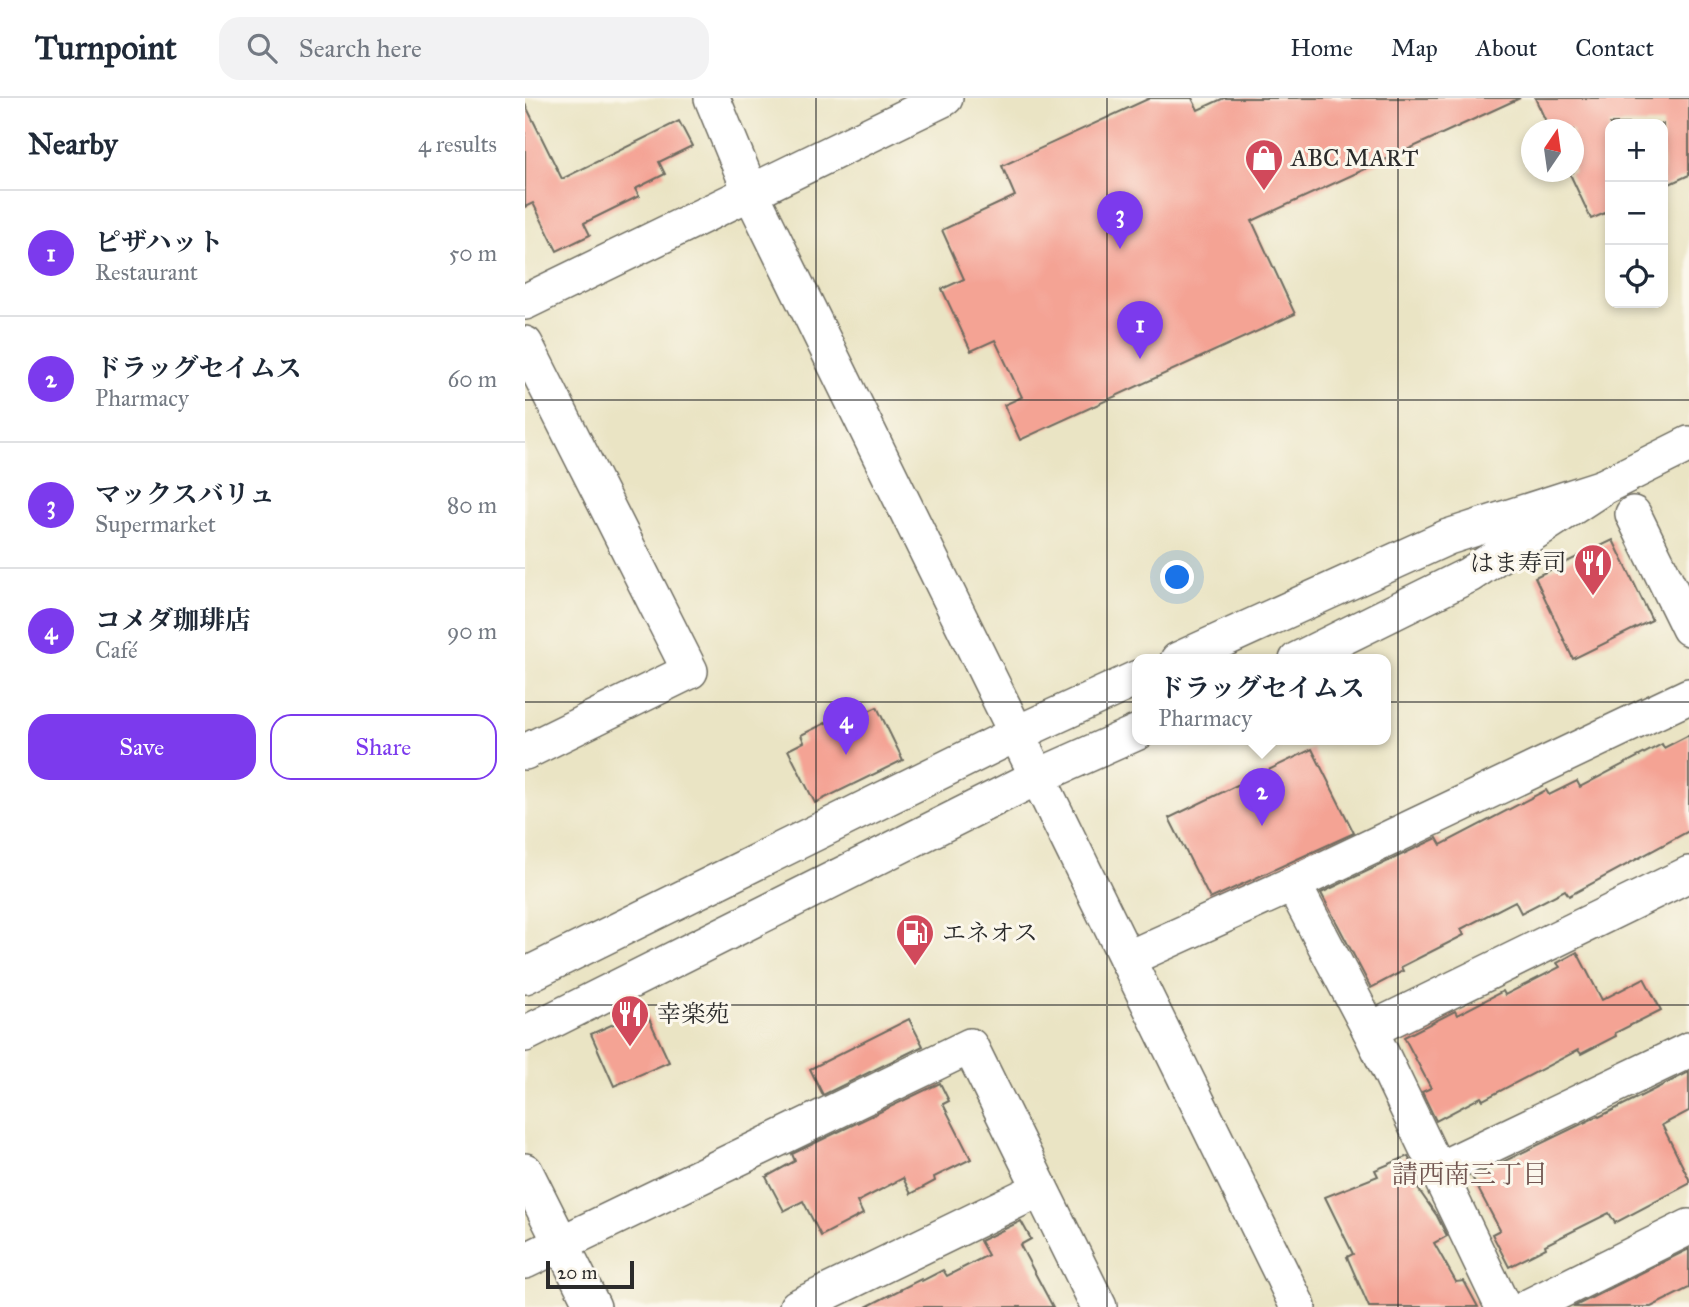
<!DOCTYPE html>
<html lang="en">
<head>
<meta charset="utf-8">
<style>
	body { margin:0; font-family:"IM FELL Great Primer","Noto Serif JP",serif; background:#f2f2f3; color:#1f2937 }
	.controls { position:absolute; right:21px; top:21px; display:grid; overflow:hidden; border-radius:14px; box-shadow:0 4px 10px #0003 }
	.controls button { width:63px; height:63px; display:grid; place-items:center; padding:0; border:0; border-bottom:2px solid #e0e1e3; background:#fff; color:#1f2937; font:35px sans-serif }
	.compass { position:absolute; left:996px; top:21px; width:63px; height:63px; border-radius:50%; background:#fff; box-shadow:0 4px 10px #0003; rotate:13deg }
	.scale { position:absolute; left:21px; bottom:18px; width:88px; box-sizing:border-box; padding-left:7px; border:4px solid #2b2b2b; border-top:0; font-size:19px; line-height:24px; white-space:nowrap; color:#2b2b2b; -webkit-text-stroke:5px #fbf7ec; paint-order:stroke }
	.you { position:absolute; left:653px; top:480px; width:24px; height:24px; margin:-18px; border:5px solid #fff; border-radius:50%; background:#1a73e8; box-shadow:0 0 0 10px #1a73e833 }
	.badge { display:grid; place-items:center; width:46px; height:46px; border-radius:50%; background:#7c3aed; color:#fff; font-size:23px; font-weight:700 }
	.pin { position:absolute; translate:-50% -58px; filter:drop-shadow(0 2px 4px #0008) }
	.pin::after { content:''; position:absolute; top:37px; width:24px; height:21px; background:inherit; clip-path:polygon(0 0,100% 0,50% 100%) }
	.popup { position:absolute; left:607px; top:556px; width:259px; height:91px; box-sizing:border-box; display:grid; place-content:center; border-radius:14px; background:#fff; filter:drop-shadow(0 2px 5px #0005); font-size:23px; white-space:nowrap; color:#747a83 }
	.popup b { font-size:26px; color:#1f2937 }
	.popup::after { content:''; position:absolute; left:50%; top:100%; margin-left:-14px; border:14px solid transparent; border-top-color:#fff }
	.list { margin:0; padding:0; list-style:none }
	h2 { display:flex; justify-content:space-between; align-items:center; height:91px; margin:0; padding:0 28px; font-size:30px }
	h2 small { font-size:23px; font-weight:400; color:#747a83 }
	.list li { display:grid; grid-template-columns:46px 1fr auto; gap:21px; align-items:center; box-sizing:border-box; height:126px; padding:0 28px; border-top:2px solid #e0e1e3 }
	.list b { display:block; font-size:26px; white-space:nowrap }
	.list p { margin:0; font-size:23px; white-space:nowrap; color:#747a83 }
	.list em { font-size:23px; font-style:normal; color:#747a83 }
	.actions { display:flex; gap:14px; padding:21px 28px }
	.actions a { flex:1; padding:16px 0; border:2px solid #7c3aed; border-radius:21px; text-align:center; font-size:24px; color:#7c3aed }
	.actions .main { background:#7c3aed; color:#fff }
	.icon { flex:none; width:38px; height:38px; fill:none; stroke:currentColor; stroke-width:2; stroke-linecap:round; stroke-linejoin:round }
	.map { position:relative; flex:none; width:1164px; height:1209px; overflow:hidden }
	header { display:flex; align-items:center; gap:42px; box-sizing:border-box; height:98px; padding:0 35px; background:#fff; border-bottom:2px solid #e0e1e3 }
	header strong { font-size:33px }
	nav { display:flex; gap:38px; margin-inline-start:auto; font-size:24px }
	.search { width:490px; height:63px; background:#f2f2f3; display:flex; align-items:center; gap:18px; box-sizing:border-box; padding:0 24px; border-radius:21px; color:#747a83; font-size:26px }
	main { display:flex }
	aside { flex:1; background:#fff }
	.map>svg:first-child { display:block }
	.building { fill:#f4a394 }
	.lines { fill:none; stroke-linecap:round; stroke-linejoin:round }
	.minor-casing { stroke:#6e6c61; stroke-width:38 }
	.minor { stroke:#fff; stroke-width:35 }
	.grid { fill:none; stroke:#2b2b2b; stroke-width:2; stroke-opacity:0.55 }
	.labels { text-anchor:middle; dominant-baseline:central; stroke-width:6; stroke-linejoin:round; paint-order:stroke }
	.poi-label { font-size:24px; fill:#2b2b2b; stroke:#fbf7ec; text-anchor:start }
	.neighbourhood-label { font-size:26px; fill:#715550; stroke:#fbf7ec }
</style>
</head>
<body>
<header>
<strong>Turnpoint</strong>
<div class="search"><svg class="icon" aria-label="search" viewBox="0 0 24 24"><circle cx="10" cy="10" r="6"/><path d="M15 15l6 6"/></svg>Search here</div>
<nav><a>Home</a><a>Map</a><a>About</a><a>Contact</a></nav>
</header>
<main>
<aside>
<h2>Nearby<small>4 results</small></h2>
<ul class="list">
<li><span class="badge">1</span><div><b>ピザハット</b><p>Restaurant</p></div><em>50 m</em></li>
<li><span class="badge">2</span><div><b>ドラッグセイムス</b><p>Pharmacy</p></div><em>60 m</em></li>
<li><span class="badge">3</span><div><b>マックスバリュ</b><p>Supermarket</p></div><em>80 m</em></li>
<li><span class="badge">4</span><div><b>コメダ珈琲店</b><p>Café</p></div><em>90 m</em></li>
</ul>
<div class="actions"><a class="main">Save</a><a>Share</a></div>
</aside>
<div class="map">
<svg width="1164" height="1209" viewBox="0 0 1164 1209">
	<rect width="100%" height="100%" fill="#fbf7ec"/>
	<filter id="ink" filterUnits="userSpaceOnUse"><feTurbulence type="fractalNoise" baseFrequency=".0143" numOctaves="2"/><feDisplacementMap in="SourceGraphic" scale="14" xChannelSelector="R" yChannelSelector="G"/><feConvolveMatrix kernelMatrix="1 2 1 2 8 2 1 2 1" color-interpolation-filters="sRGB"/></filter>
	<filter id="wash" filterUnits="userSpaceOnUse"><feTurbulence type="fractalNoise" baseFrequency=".00686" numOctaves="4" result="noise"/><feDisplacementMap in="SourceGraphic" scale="28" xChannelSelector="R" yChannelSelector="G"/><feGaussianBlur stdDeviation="1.57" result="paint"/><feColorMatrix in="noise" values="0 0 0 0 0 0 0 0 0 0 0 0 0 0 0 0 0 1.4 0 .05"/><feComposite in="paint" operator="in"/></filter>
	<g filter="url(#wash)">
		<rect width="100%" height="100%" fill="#eae4c4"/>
		<g id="blocks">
			<g class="building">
				<path d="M625 0H667L673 12 699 0H995L727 123 770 216 495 342 479 307 497 299 470 242 446 253 417 191 439 181 417 132 490 98 477 68Z"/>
				<path d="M1010 0H1164V77L1138 89V26H1085V113L1066 121 1044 74H1048V32H1025Z"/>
				<path d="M0 6 37 81 154 23 167 48 134 64 140 76 110 91 114 98 59 125 65 137 32 153 8 105 0 109Z"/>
				<path d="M1088 442 1127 522 1048 561 1010 479Z"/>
				<path d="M352 609 378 662 290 705 263 652 279 644 276 637 321 615 325 622Z"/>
				<path d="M1164 637V733L1044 798 1040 792 996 815 990 803 936 831 939 837 876 869 878 873 846 890 796 795 912 740 916 747 1021 692 1024 697 1052 683 1055 689 1137 646 1139 650Z"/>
				<path d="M787 651 829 735 685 801 644 720Z"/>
				<path d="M1052 854 1077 902 1119 880 1136 912 1090 935 1091 938 1056 956 1053 952 958 1002 956 999 911 1023 897 994 906 990 879 939 930 913 932 917 978 893 980 897 1035 869 1032 865Z"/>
				<path d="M120 912 144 964 89 988 66 936Z"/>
				<path d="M384 921 398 948 298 997 285 971Z"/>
				<path d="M1164 974V1013L1137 1027 1164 1081V1086L1090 1125 1084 1115 1020 1147 1021 1150 984 1169 967 1136 975 1132 947 1079 1073 1018 1074 1019Z"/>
				<path d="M415 985 424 1003 418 1006 446 1061 409 1079 410 1083 386 1096 378 1080 332 1104 338 1116 296 1138 278 1103 259 1113 241 1079 270 1063 267 1056Z"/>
				<path d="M883 1058 894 1083 889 1085 912 1118 922 1138 909 1145 931 1184 939 1183 953 1209H844L822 1159 828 1156 800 1099 853 1078 850 1072Z"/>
				<path d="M496 1123 506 1141 495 1147 528 1209H341L396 1181 397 1183 418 1172 422 1178 463 1157 455 1143Z"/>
				<path d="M1164 1151V1190L1126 1209H1048Z"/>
			</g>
		</g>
	</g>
	<g filter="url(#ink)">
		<use href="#blocks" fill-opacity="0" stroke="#6e6c61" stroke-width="2"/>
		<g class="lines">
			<defs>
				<g id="minor">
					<path d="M187 0 226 95 773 1209"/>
					<path d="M0 204 420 0"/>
					<path d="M0 246 165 573 0 654"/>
					<path d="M1108 416 1164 530"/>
					<path d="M653 562 923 439 1078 389"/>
					<path d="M772 562 944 477 1078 389 1164 346"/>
					<path d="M602 861 768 786"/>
					<path d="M0 878 491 636 613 580"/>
					<path d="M845 932 1164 776"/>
					<path d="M0 936 512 679 613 634"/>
					<path d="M0 1073 68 1209"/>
					<path d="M911 1073 1164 952"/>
					<path d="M0 1163 445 948 574 1209"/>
					<path d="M272 1209 515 1091"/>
					<path d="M978 1209 845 932 768 786 1164 598"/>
					<path d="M1003 1209 1164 1129"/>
				</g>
			</defs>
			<use href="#minor" class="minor-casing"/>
			<use href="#minor" class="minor"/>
		</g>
	</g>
	<path class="grid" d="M291 0V1209M582 0V1209M873 0V1209M0 302H1164M0 604H1164M0 907H1164"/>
	<defs>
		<symbol id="shop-pin" viewBox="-11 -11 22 30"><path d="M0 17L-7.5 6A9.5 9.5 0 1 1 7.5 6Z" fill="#d1495b" stroke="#fbf7ec"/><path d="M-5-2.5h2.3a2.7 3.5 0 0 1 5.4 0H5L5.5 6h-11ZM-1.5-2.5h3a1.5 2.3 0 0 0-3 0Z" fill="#fff"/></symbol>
		<symbol id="restaurant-pin" viewBox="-11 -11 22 30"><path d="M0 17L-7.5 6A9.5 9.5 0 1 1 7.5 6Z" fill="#d1495b" stroke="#fbf7ec"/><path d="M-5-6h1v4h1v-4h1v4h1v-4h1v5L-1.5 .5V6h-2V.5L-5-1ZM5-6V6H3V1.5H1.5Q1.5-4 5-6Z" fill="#fff"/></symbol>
		<symbol id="fuel-pin" viewBox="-11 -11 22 30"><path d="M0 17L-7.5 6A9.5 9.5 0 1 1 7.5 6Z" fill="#d1495b" stroke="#fbf7ec"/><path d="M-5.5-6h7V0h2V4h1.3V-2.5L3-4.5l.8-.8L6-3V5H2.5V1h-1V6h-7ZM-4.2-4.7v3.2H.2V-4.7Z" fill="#fff"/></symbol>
	</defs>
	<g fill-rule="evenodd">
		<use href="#shop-pin" x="717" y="38" width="44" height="60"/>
		<use href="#restaurant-pin" x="1046" y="443" width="44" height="60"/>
		<use href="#fuel-pin" x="368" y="813" width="44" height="60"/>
		<use href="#restaurant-pin" x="83" y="894" width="44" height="60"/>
	</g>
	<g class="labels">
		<g class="poi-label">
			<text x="766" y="60">ABC MART</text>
			<text x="1041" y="465" text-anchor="end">はま寿司</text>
			<text x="417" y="835">エネオス</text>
			<text x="132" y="916">幸楽苑</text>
		</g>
		<g class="neighbourhood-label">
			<text x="945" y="1076">請西南三丁目</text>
		</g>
	</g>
</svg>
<div class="controls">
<button>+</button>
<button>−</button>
<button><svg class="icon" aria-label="locate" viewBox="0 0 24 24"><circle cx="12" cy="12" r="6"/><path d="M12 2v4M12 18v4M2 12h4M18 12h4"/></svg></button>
</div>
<svg class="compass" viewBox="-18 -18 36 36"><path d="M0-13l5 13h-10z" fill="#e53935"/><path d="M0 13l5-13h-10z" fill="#747a83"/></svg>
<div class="scale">20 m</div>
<div class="you"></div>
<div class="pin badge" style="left:615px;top:261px">1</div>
<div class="pin badge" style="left:737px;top:728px">2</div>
<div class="popup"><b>ドラッグセイムス</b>Pharmacy</div>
<div class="pin badge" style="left:595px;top:151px">3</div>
<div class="pin badge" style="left:321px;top:657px">4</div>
</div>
</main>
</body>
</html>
